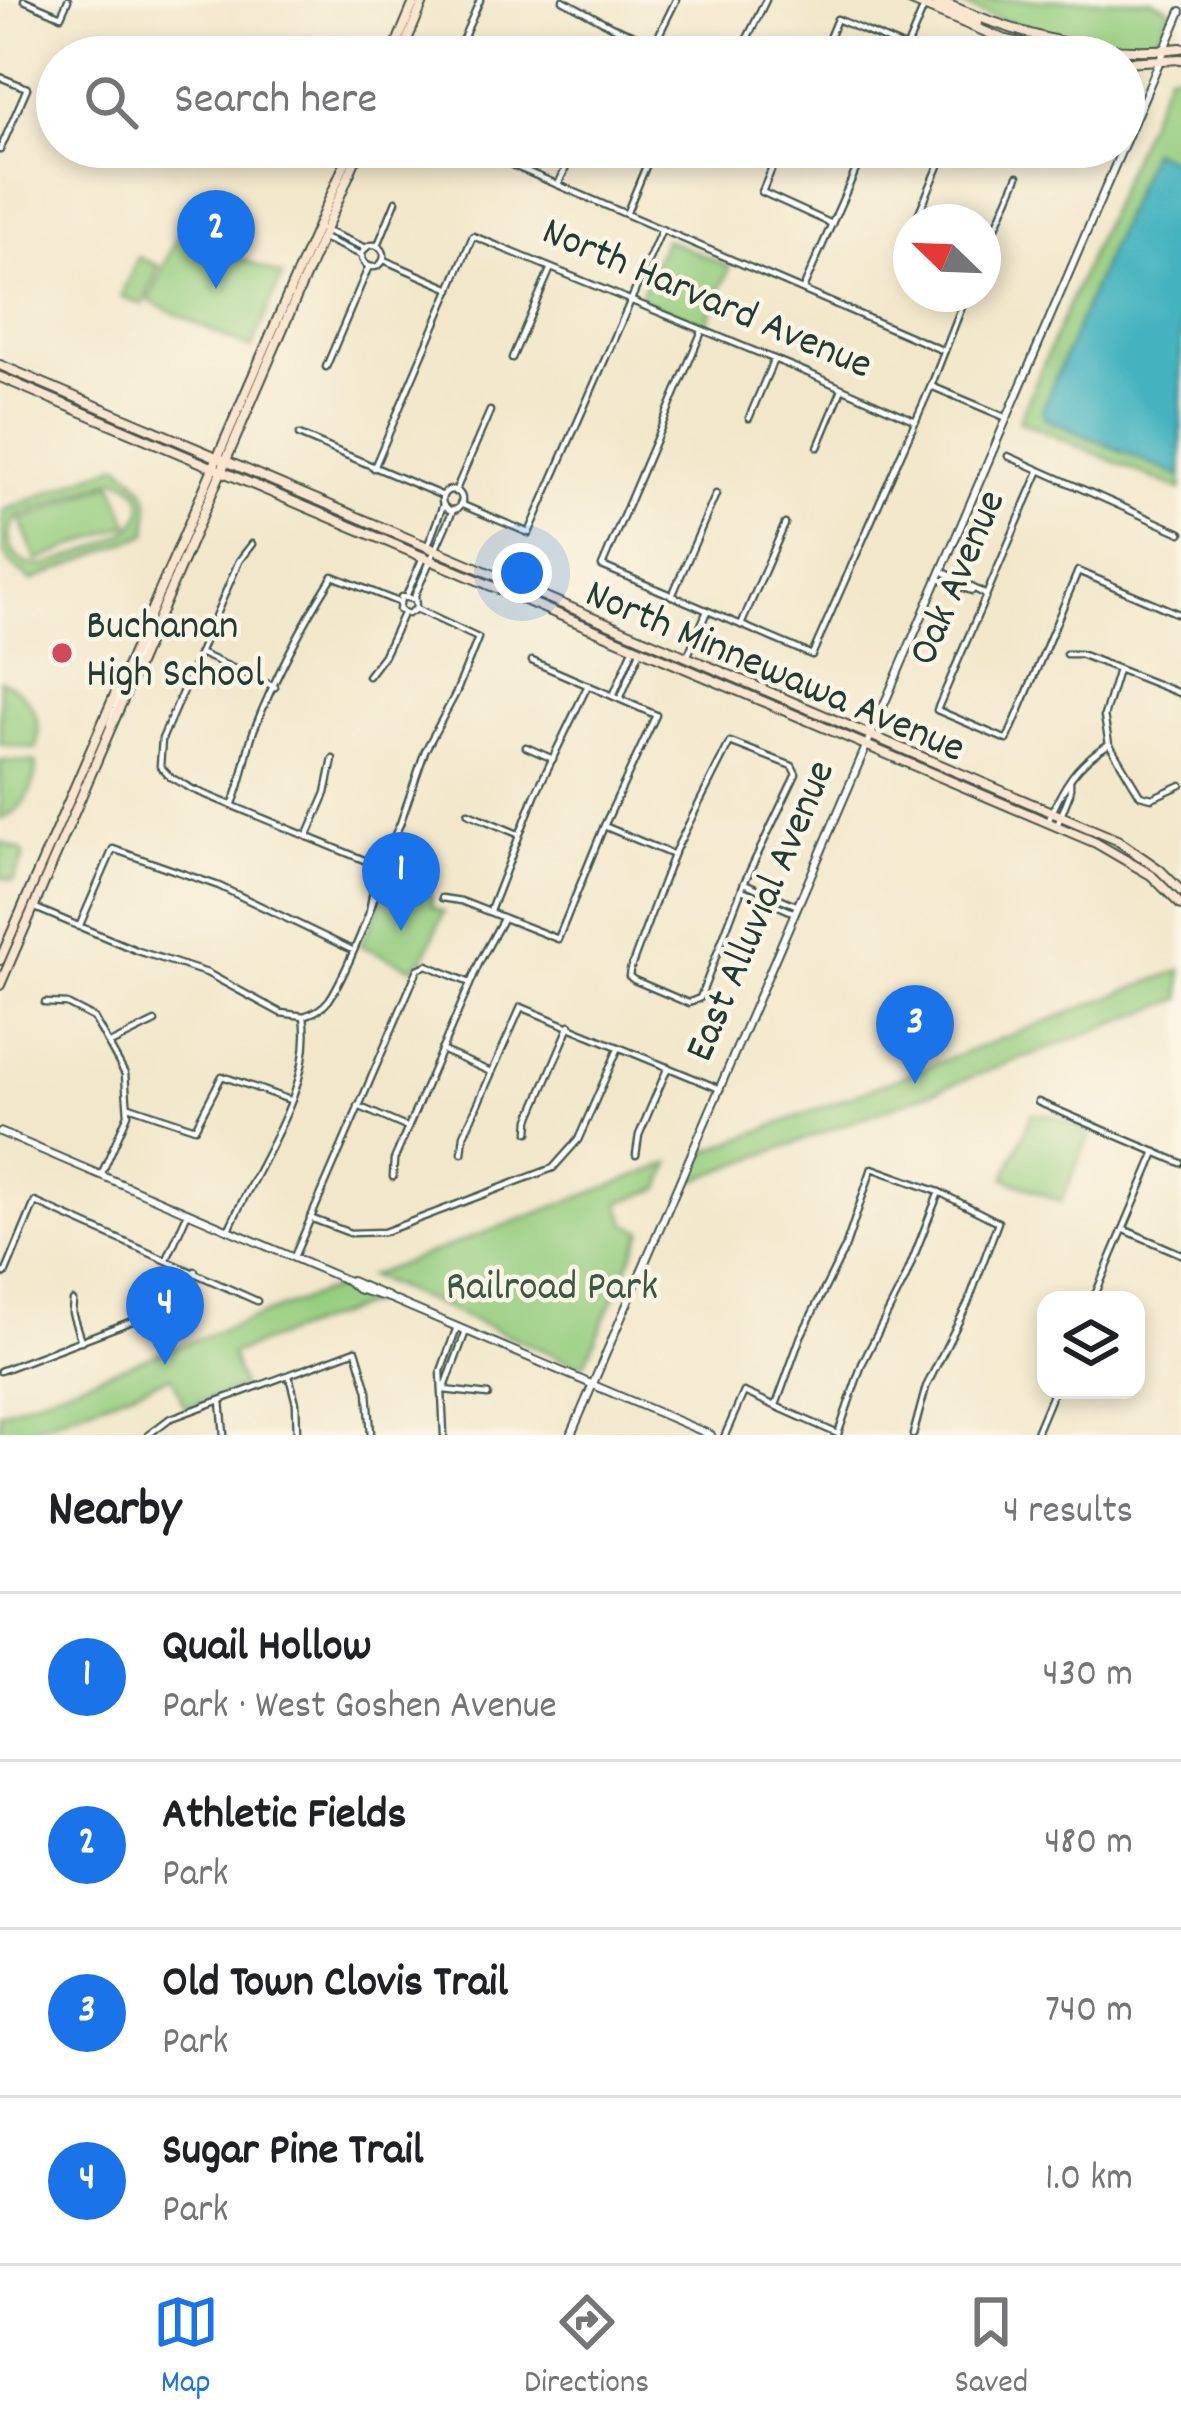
<!DOCTYPE html>
<html lang="en">
<head>
<meta charset="utf-8">
<style>
	body { margin:0; font-family:Dekko,sans-serif; background:#f6f6f6; color:#202124 }
	.controls { position:absolute; right:36px; bottom:36px; display:grid; overflow:hidden; border-radius:24px; box-shadow:0 6px 18px #0003 }
	.controls button { width:108px; height:108px; display:grid; place-items:center; padding:0; border:0; border-bottom:3px solid #e0e0e0; background:#fff; color:#202124; font:60px sans-serif }
	.compass { position:absolute; left:893px; top:204px; width:108px; height:108px; border-radius:50%; background:#fff; box-shadow:0 6px 18px #0003; rotate:293deg }
	.you { position:absolute; left:522px; top:573px; width:42px; height:42px; margin:-30px; border:9px solid #fff; border-radius:50%; background:#1a73e8; box-shadow:0 0 0 18px #1a73e833 }
	.badge { display:grid; place-items:center; width:78px; height:78px; border-radius:50%; background:#1a73e8; color:#fff; font-size:39px; font-weight:700 }
	.pin { position:absolute; translate:-50% -99px; filter:drop-shadow(0 3px 6px #0008) }
	.pin::after { content:''; position:absolute; top:63px; width:42px; height:36px; background:inherit; clip-path:polygon(0 0,100% 0,50% 100%) }
	.list { margin:0; padding:0; list-style:none }
	h2 { display:flex; justify-content:space-between; align-items:center; height:156px; margin:0; padding:0 48px; font-size:51px }
	h2 small { font-size:39px; font-weight:400; color:#757577 }
	.list li { display:grid; grid-template-columns:78px 1fr auto; gap:36px; align-items:center; box-sizing:border-box; height:168px; padding:0 48px; border-top:3px solid #e0e0e0 }
	.list b { display:block; font-size:45px; white-space:nowrap }
	.list p { margin:0; font-size:39px; white-space:nowrap; color:#757577 }
	.list em { font-size:39px; font-style:normal; color:#757577 }
	.icon { flex:none; width:66px; height:66px; fill:none; stroke:currentColor; stroke-width:2; stroke-linecap:round; stroke-linejoin:round }
	.map { position:relative; flex:none; width:1181px; height:1435px; overflow:hidden }
	.search { position:absolute; background:#fff; box-shadow:0 6px 18px #0003; left:36px; right:36px; top:36px; height:132px; display:flex; align-items:center; gap:30px; box-sizing:border-box; padding:0 42px; border-radius:66px; color:#757577; font-size:45px }
	.sheet { height:828px; background:#fff }
	nav { display:flex; justify-content:space-around; align-items:center; box-sizing:border-box; height:168px; border-top:3px solid #e0e0e0; background:#fff; font-size:33px; color:#757577 }
	nav a { display:grid; justify-items:center; gap:6px }
	nav .on { color:#1a73e8 }
	.map>svg:first-child { display:block }
	.green { fill:#96ce80; stroke:#5a865a; stroke-width:3; fill-rule:evenodd }
	.water { fill:#44b3bf; stroke:#32787a; stroke-width:3 }
	.lines { fill:none; stroke-linecap:round; stroke-linejoin:round }
	.minor-casing { stroke:#3f564a; stroke-width:9 }
	.tertiary-casing { stroke:#3f564a; stroke-width:10 }
	.secondary-casing { stroke:#3f564a; stroke-width:12 }
	.minor { stroke:#fff; stroke-width:4.5 }
	.tertiary { stroke:#fff; stroke-width:6 }
	.secondary { stroke:#fce5cf; stroke-width:8 }
	.poi-dot { fill:#d1495b; stroke:#fcf5e5; stroke-width:4.5 }
	.labels { text-anchor:middle; dominant-baseline:central; stroke-width:9; stroke-linejoin:round; paint-order:stroke }
	.street-label { font-size:42px; fill:#1f3d34; stroke:#fcf5e5 }
	.poi-label { font-size:42px; fill:#1f3d34; stroke:#fcf5e5; text-anchor:start }
	.park-label { font-size:42px; fill:#375a43; stroke:#fcf5e5 }
</style>
</head>
<body>
<div class="map">
<svg width="1181" height="1435" viewBox="0 0 1181 1435">
	<rect width="100%" height="100%" fill="#fcf5e5"/>
	<filter id="ink" filterUnits="userSpaceOnUse"><feTurbulence type="fractalNoise" baseFrequency=".00833" numOctaves="2"/><feDisplacementMap in="SourceGraphic" scale="24" xChannelSelector="R" yChannelSelector="G"/><feConvolveMatrix kernelMatrix="1 2 1 2 8 2 1 2 1" color-interpolation-filters="sRGB"/></filter>
	<filter id="wash" filterUnits="userSpaceOnUse"><feTurbulence type="fractalNoise" baseFrequency=".004" numOctaves="4" result="noise"/><feDisplacementMap in="SourceGraphic" scale="48" xChannelSelector="R" yChannelSelector="G"/><feGaussianBlur stdDeviation="2.7" result="paint"/><feColorMatrix in="noise" values="0 0 0 0 0 0 0 0 0 0 0 0 0 0 0 0 0 1.4 0 .05"/><feComposite in="paint" operator="in"/></filter>
	<g filter="url(#wash)">
		<rect width="100%" height="100%" fill="#f2e7ca"/>
		<g class="green">
			<path d="M949 0H1152L1170 9C1166 18 1162 37 1153 43 1120 65 985 15 949 0Z"/>
			<path d="M1181 72V490L1019 421 1168 73Z"/>
			<path d="M179 232 282 276 251 349 149 301Z"/>
			<path d="M665 239 730 267 705 326 639 298Z"/>
			<path d="M138 257 159 266 143 305 121 296Z"/>
			<path d="M119 464C150 490 151 494 147 534L31 581 10 563 3 552V511ZM116 478C129 482 140 488 142 503 147 537 70 557 44 566 22 567 9 555 9 533L18 516Z"/>
			<path d="M113 483 129 524 37 561 21 520Z"/>
			<path d="M0 680C30 693 44 718 36 749L0 744Z"/>
			<path d="M0 761 36 762C36 788 25 809 0 820Z"/>
			<path d="M0 842 22 851 24 856 13 881 0 877Z"/>
			<path d="M386 874 431 893 432 907 444 912 424 958 412 968 360 945 378 911Z"/>
			<path d="M1181 970V999L693 1181 705 1152Z"/>
			<path d="M1032 1113 1051 1115 1091 1132 1061 1202 1005 1178Z"/>
			<path d="M671 1163 661 1188 619 1203 627 1224 643 1231 586 1361 578 1365 369 1276Z"/>
			<path d="M335 1288 371 1303 231 1354 242 1387 185 1408 172 1376 14 1435H0V1412Z"/>
		</g>
		<path class="water" d="M1151 150 1181 164V477L1046 419 1042 410Z"/>
	</g>
	<g filter="url(#ink)">
		<g class="lines">
			<defs>
				<g id="minor">
					<path d="M24 0 61 16 68 0"/>
					<path d="M563 0 611 26 688 57"/>
					<path d="M655 43 676 0"/>
					<path d="M455 57 480 0"/>
					<path d="M738 57 766 0"/>
					<path d="M821 57 837 19 926 57"/>
					<path d="M903 57 924 7"/>
					<path d="M0 77 27 88 0 150"/>
					<path d="M470 147 944 351"/>
					<path d="M781 147 762 192 832 224"/>
					<path d="M558 185 575 147"/>
					<path d="M627 212 654 147"/>
					<path d="M915 222 947 147"/>
					<path d="M317 227 366 248"/>
					<path d="M911 232 903 251 911 254"/>
					<path d="M325 239 362 255"/>
					<circle cx="373" cy="256" r="11"/>
					<path d="M378 245 396 201"/>
					<path d="M983 257 1018 176"/>
					<path d="M384 260 451 289"/>
					<path d="M803 289 866 147"/>
					<path d="M702 331 602 566 812 655 931 386 967 294"/>
					<path d="M512 358 550 270"/>
					<path d="M326 367 369 266"/>
					<path d="M931 386 1007 418"/>
					<path d="M749 418 774 359"/>
					<path d="M299 435 443 496"/>
					<path d="M818 447 842 389"/>
					<path d="M1008 456 1181 533"/>
					<path d="M374 468 473 236 808 373 916 421"/>
					<path d="M1039 472 937 710 1007 740 1078 571 1181 615"/>
					<circle cx="452" cy="500" r="10"/>
					<path d="M455 492 490 411"/>
					<path d="M460 504 529 533 662 229"/>
					<path d="M252 544 239 561 162 739 160 766 170 777 192 789 381 867"/>
					<path d="M428 545 443 505"/>
					<path d="M942 571 986 595"/>
					<path d="M939 579 972 591"/>
					<path d="M407 594 424 555"/>
					<path d="M672 596 716 494"/>
					<path d="M414 599 401 597 399 610 408 614 416 609 415 595 453 510"/>
					<path d="M741 625 785 524"/>
					<path d="M199 653 275 687"/>
					<path d="M1066 654H1080L1179 693"/>
					<path d="M688 655 707 611"/>
					<path d="M368 676 384 655 403 614"/>
					<path d="M613 696 634 647"/>
					<path d="M620 699 641 649"/>
					<path d="M730 742 792 766 796 774 744 883 700 998 688 1003 634 980 629 976 630 970 673 855Z"/>
					<path d="M1110 745 1140 795 1152 798 1181 785"/>
					<path d="M526 747 553 759"/>
					<path d="M233 803C244 779 245 754 254 730 276 675 302 625 333 576L398 602"/>
					<path d="M468 813 518 834"/>
					<path d="M1048 822C1062 788 1076 763 1109 744L1104 716 1118 670"/>
					<path d="M604 826 671 854"/>
					<path d="M1057 826 1070 793V781"/>
					<path d="M307 837 326 793 333 759"/>
					<path d="M744 883 798 906"/>
					<path d="M742 890 795 913"/>
					<path d="M442 898 461 901 558 939 604 826 656 715 532 661"/>
					<path d="M33 907 138 951 207 973 281 1013 304 1016"/>
					<path d="M490 911 535 795 588 685"/>
					<path d="M369 912 376 875 400 824 425 751 456 693 478 638 416 609"/>
					<path d="M79 927 113 849 219 886 350 949"/>
					<path d="M45 1003 67 1004 94 1018 125 1074 128 1114 102 1173"/>
					<path d="M112 1043 155 1022"/>
					<path d="M441 1050 491 1072"/>
					<path d="M1038 1102 1181 1163"/>
					<path d="M129 1106 195 1128 222 1076 290 1100"/>
					<path d="M358 1106 408 1128"/>
					<path d="M529 1132 530 1119 570 1025"/>
					<path d="M462 1153 464 1135 521 1007 720 1089"/>
					<path d="M636 1155 639 1135 668 1067"/>
					<path d="M393 1177 394 1160 480 961 503 919"/>
					<path d="M310 1218 350 1233 384 1232 553 1168 578 1140 619 1047"/>
					<path d="M229 1229C257 1165 315 1088 304 1016 315 1012 322 1009 329 1000 342 981 382 891 379 872"/>
					<path d="M1125 1230 1181 1254"/>
					<path d="M168 1257 188 1212"/>
					<path d="M294 1257 418 969 427 965 470 983"/>
					<path d="M0 1272 5 1274 35 1202 257 1301"/>
					<path d="M1093 1300 1156 1152"/>
					<path d="M73 1301 72 1313 81 1341"/>
					<path d="M0 1371 164 1309 183 1294 195 1271"/>
					<path d="M289 1376 296 1403 297 1435"/>
					<path d="M444 1390 466 1331"/>
					<path d="M444 1390 488 1395"/>
					<path d="M221 1401 224 1435"/>
					<path d="M776 1405 801 1336 845 1248 872 1168 939 1192 998 1222 968 1303 926 1387 913 1435"/>
					<path d="M838 1434 862 1364 905 1279 939 1192"/>
					<path d="M148 1435 169 1419 356 1350 368 1391 371 1435"/>
					<path d="M444 1435 441 1371 457 1327"/>
					<path d="M725 1435 744 1392 838 1434"/>
					<path d="M1035 1435 1054 1390"/>
				</g>
				<g id="tertiary">
					<path d="M1124 145 1181 11"/>
					<path d="M110 724 142 644 140 636"/>
					<path d="M0 1132 348 1281 357 1289 389 1298 711 1435"/>
					<path d="M351 1281 388 1297"/>
					<path d="M571 1435 1123 147"/>
				</g>
				<g id="secondary">
					<path d="M909 0 1003 39 1075 57"/>
					<path d="M937 0C1016 34 1094 58 1181 48"/>
					<path d="M936 6 977 23"/>
					<path d="M391 57 415 0"/>
					<path d="M400 57 424 0"/>
					<path d="M1124 62 1181 59"/>
					<path d="M0 365 1117 840 1160 870 1181 891"/>
					<path d="M0 377 1096 843 1151 875 1181 905"/>
					<path d="M0 960 352 147"/>
					<path d="M0 985 361 147"/>
				</g>
			</defs>
			<use href="#minor" class="minor-casing"/>
			<use href="#tertiary" class="tertiary-casing"/>
			<use href="#secondary" class="secondary-casing"/>
			<use href="#minor" class="minor"/>
			<use href="#tertiary" class="tertiary"/>
			<use href="#secondary" class="secondary"/>
		</g>
	</g>
	<circle class="poi-dot" cx="62" cy="653" r="12"/>
	<g class="labels">
		<g class="street-label">
			<text transform="translate(706 301) rotate(23)">North Harvard Avenue</text>
			<text transform="translate(960 579) rotate(-67)">Oak Avenue</text>
			<text transform="translate(774 674) rotate(23)">North Minnewawa Avenue</text>
			<text transform="translate(763 912) rotate(-67)">East Alluvial Avenue</text>
		</g>
		<g class="poi-label">
			<text x="86" y="629">Buchanan<tspan x="86" dy="48">High School</tspan></text>
		</g>
		<g class="park-label">
			<text x="552" y="1290">Railroad Park</text>
		</g>
	</g>
</svg>
<div class="controls">
<button><svg class="icon" aria-label="layers" viewBox="0 0 24 24"><path d="M12 4l9 5-9 5-9-5zM3 14l9 5 9-5"/></svg></button>
</div>
<svg class="compass" viewBox="-18 -18 36 36"><path d="M0-13l5 13h-10z" fill="#e53935"/><path d="M0 13l5-13h-10z" fill="#757577"/></svg>
<div class="you"></div>
<div class="pin badge" style="left:401px;top:931px">1</div>
<div class="pin badge" style="left:216px;top:289px">2</div>
<div class="pin badge" style="left:915px;top:1084px">3</div>
<div class="pin badge" style="left:165px;top:1365px">4</div>
<div class="search"><svg class="icon" aria-label="search" viewBox="0 0 24 24"><circle cx="10" cy="10" r="6"/><path d="M15 15l6 6"/></svg>Search here</div>
</div>
<section class="sheet">
<h2>Nearby<small>4 results</small></h2>
<ul class="list">
<li><span class="badge">1</span><div><b>Quail Hollow</b><p>Park · West Goshen Avenue</p></div><em>430 m</em></li>
<li><span class="badge">2</span><div><b>Athletic Fields</b><p>Park</p></div><em>480 m</em></li>
<li><span class="badge">3</span><div><b>Old Town Clovis Trail</b><p>Park</p></div><em>740 m</em></li>
<li><span class="badge">4</span><div><b>Sugar Pine Trail</b><p>Park</p></div><em>1.0 km</em></li>
</ul>
</section>
<nav>
<a class="on"><svg class="icon" aria-label="map" viewBox="0 0 24 24"><path d="M3 6l6-2 6 2 6-2v14l-6 2-6-2-6 2zM9 4v14M15 6v14"/></svg>Map</a>
<a><svg class="icon" aria-label="directions" viewBox="0 0 24 24"><path d="M12 3l9 9-9 9-9-9zM9 14v-3h6M13 9l2 2-2 2"/></svg>Directions</a>
<a><svg class="icon" aria-label="saved" viewBox="0 0 24 24"><path d="M7 4h10v16l-5-4-5 4z"/></svg>Saved</a>
</nav>
</body>
</html>
